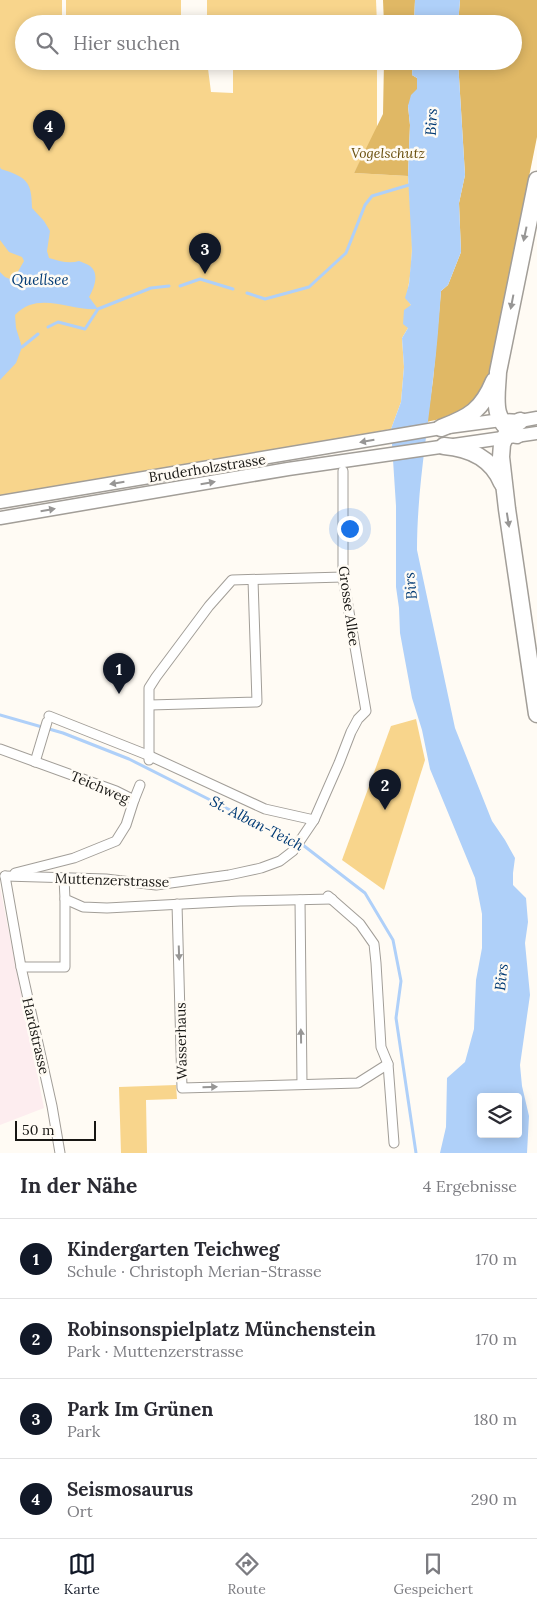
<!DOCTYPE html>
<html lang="de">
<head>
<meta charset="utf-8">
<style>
	body { margin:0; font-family:Lora,serif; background:#f2f2f3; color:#2b2b33 }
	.controls { position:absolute; right:15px; bottom:15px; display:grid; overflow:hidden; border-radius:5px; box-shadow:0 2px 12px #0003 }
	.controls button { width:45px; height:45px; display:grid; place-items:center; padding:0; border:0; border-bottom:1px solid #e1e1e2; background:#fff; color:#2b2b33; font:25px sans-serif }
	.scale { position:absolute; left:15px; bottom:12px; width:81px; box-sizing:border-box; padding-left:5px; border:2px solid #171613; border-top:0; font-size:14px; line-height:18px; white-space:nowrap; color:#171613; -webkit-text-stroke:4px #fffbf4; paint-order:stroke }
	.you { position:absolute; left:349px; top:528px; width:18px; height:18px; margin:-12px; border:4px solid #fff; border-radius:50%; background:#1a73e8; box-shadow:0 0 0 8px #1a73e833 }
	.badge { display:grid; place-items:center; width:32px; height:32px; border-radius:50%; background:#111827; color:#fff; font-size:16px; font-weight:700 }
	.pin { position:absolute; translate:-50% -41px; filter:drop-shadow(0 1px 2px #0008) }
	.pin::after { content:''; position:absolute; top:26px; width:18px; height:15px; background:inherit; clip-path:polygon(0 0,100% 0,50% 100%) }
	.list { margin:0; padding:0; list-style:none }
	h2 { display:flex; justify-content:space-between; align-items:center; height:65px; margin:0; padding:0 20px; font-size:21px }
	h2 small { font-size:16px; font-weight:400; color:#7c7c81 }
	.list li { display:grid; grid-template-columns:32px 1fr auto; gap:15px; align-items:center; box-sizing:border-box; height:80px; padding:0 20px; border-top:1px solid #e1e1e2 }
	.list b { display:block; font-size:19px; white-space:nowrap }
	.list p { margin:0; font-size:16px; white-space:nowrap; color:#7c7c81 }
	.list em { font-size:16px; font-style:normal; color:#7c7c81 }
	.icon { flex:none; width:28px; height:28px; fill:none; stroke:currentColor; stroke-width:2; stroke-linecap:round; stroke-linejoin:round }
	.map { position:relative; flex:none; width:537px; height:1153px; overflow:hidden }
	.search { position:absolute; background:#fff; box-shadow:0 2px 12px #0003; left:15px; right:15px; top:15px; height:55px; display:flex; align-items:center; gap:12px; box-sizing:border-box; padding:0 18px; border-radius:28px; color:#7c7c81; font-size:19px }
	.sheet { height:385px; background:#fff }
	nav { display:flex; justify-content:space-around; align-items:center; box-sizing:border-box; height:70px; border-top:1px solid #e1e1e2; background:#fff; font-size:14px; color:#7c7c81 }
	nav a { display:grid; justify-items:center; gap:2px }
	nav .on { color:#111827 }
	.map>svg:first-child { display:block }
	.education { fill:#fdedef }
	.green { fill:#f8d58c }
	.forest { fill:#e0b865 }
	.water { fill:#afd0f9; fill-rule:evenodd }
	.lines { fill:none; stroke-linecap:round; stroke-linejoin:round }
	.stream { stroke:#afd0f9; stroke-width:3 }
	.minor-casing { stroke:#a29e98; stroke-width:11 }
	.secondary-casing { stroke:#a29e98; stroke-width:15 }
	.motorway-casing { stroke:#a29e98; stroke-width:19 }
	.minor { stroke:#fff; stroke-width:9 }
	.secondary { stroke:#fff; stroke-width:12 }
	.motorway { stroke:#fff; stroke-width:16 }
	.oneway { fill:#979695 }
	.labels { text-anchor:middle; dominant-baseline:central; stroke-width:5; stroke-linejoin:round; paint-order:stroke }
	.park-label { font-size:14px; font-style:italic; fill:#6a4f0e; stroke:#fffbf4 }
	.street-label { font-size:14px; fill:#171613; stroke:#fffbf4 }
	.water-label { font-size:15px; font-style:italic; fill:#003a74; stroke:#fffbf4 }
</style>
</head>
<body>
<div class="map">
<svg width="537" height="1153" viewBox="0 0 537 1153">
	<rect width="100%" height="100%" fill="#fffbf4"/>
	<path class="education" d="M0 887 44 1108 0 1125Z"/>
	<g class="green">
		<path d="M0 0H62V24H24V61H207L211 92 233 93V61H377V130L354 173 408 176C411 216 416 258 406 298L411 305 408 328 402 338 404 367 401 402 391 429 0 502Z"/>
		<rect x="66" y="0" width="115" height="24"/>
		<path d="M207 0H376L377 24H207Z"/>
		<path d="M416 719 425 760 384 890 342 860 391 726Z"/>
		<path d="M176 1085 177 1099 146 1100 147 1153H121L119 1087Z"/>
	</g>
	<g class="forest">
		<path d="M383 0H415L414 24H384Z"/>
		<path d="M460 0H537V137L490 371C487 378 486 387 482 394 470 413 447 417 427 422L433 380 441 291 448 285 461 252 459 203 465 175 458 61H513V24H458Z"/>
		<path d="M384 61H413L412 75 417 78V90L408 106 410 125 408 176 354 173 383 114Z"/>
	</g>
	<g class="water">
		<path d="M415 0H460L458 24H414Z"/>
		<path d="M413 61H458L465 175 459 203 461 252 448 285 441 291C439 320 437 350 433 379 427 437 417 491 417 550L455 728 492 821 505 840 515 858 513 873V885L526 898 528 922 525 943 530 995 520 1065 522 1086 529 1116 527 1153H440L446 1127 447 1078 465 1062 474 1029 476 980 482 948V914L475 878 430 769 422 730 412 698 400 633 399 608 396 587V506L391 429 401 402 404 367 402 338 408 328 403 324 404 310 411 305 405 298 409 284 412 251 408 176 410 125 408 106 411 95 417 89V78L412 75ZM481 1097H518V1134H481Z"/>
		<path d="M0 167 1 169C26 177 32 181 32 208L44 221 50 231 47 251 49 258C59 261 69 264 79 261 82 262 87 264 90 266 100 274 94 288 89 297L98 309C69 311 38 290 15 315L16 328 22 347 16 363 0 380V272L5 277 10 279 16 275 24 261 22 257 9 252 0 240Z"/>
	</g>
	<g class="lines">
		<g class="stream">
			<path d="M180 286 200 279 233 289"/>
			<path d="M247 293 265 299 309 287 346 253 365 205 372 196 409 185"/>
			<path d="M48 327 58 322 85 329 98 309 151 288 169 286"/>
			<path d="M22 347 38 334"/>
			<path d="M0 715 63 733 129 759 240 815 299 842 365 893 393 940 401 981 396 1018 416 1153"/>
		</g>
		<defs>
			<g id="minor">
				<path d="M150 705 257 702 253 580"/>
				<path d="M49 716 150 756 265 809 314 820"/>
				<path d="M0 749 116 791 134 800 126 825 116 841 74 858 15 873"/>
				<path d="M149 760V688L156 677 209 606 232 580 343 577"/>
				<path d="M35 762 47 722"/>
				<path d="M134 800 140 785"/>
				<path d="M5 876 106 879 156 885 229 875 261 868 280 861 293 851 314 820 339 763 351 732 358 719 366 711 343 577V471"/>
				<path d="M5 876 21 967 52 1106 60 1153"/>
				<path d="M64 878 65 899 83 907 107 908 240 901 332 899"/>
				<path d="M328 896 360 924 374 944 376 963 381 1047 388 1064 394 1143"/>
				<path d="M300 900 302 1084"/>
				<path d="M177 904 182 1088 358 1083 388 1064"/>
				<path d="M21 967H65V899"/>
			</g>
			<g id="secondary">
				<path d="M0 502 441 428 501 420 520 421 537 418"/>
				<path d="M0 518 288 469 537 433"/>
			</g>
			<g id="motorway">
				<path d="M520 421 509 429 505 437 502 444 501 457 507 509 537 714"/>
				<path d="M441 428C470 417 482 410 494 381"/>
				<path d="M517 435C490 420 497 398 498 372L537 180"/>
				<path d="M444 446C468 448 492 458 502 483"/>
			</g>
		</defs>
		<use href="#minor" class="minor-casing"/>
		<use href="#secondary" class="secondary-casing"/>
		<use href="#motorway" class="motorway-casing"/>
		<use href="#minor" class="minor"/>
		<use href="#secondary" class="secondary"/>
		<use href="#motorway" class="motorway"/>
	</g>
	<defs><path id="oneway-solid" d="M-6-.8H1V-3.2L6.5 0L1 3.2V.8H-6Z" transform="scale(1.25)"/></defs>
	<g class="oneway">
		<use href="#oneway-solid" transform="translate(525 234) rotate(102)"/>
		<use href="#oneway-solid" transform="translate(512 302) rotate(101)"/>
		<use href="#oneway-solid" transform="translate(367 441) rotate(170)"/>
		<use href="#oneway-solid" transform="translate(117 483) rotate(171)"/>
		<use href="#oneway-solid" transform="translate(208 483) rotate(-10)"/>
		<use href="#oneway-solid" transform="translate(48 510) rotate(-10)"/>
		<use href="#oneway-solid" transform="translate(508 520) rotate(81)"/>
		<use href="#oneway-solid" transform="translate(179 953) rotate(88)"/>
		<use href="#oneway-solid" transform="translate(301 1036) rotate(-91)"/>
		<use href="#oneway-solid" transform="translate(210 1087) rotate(-2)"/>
	</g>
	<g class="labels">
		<g class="park-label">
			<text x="388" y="153">Vogelschutz</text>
		</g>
		<g class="street-label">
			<text transform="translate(207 468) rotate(-9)">Bruderholzstrasse</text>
			<text transform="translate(349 606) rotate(82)">Grosse Allee</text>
			<text transform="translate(100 787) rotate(23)">Teichweg</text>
			<text transform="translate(112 880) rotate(2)">Muttenzerstrasse</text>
			<text transform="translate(36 1036) rotate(77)">Hardstrasse</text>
			<text transform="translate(181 1041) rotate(-91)">Wasserhaus</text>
		</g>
		<g class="water-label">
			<text transform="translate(431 122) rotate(-87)">Birs</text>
			<text x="40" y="279">Quellsee</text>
			<text transform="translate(410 586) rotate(-96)">Birs</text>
			<text transform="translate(257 823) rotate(27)">St. Alban-Teich</text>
			<text transform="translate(501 977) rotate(-84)">Birs</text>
		</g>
	</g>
</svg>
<div class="controls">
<button><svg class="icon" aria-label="layers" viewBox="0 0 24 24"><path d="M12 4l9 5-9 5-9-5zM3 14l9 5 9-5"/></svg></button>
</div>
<div class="scale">50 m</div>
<div class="you"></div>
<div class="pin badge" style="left:119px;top:694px">1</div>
<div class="pin badge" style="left:385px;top:810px">2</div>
<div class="pin badge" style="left:205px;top:274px">3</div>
<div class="pin badge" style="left:49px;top:151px">4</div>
<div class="search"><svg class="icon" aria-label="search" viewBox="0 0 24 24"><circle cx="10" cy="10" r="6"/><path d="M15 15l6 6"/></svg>Hier suchen</div>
</div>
<section class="sheet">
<h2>In der Nähe<small>4 Ergebnisse</small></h2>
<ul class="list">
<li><span class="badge">1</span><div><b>Kindergarten Teichweg</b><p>Schule · Christoph Merian-Strasse</p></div><em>170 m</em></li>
<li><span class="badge">2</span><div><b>Robinsonspielplatz Münchenstein</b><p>Park · Muttenzerstrasse</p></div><em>170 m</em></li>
<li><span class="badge">3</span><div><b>Park Im Grünen</b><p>Park</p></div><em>180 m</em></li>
<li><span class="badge">4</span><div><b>Seismosaurus</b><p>Ort</p></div><em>290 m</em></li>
</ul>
</section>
<nav>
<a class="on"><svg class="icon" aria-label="map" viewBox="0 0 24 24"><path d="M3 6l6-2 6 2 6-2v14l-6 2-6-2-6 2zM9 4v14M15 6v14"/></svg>Karte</a>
<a><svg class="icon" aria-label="directions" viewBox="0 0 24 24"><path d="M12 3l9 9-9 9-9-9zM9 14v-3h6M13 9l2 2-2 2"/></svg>Route</a>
<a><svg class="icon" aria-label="saved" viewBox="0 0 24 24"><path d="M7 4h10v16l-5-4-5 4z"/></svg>Gespeichert</a>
</nav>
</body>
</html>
